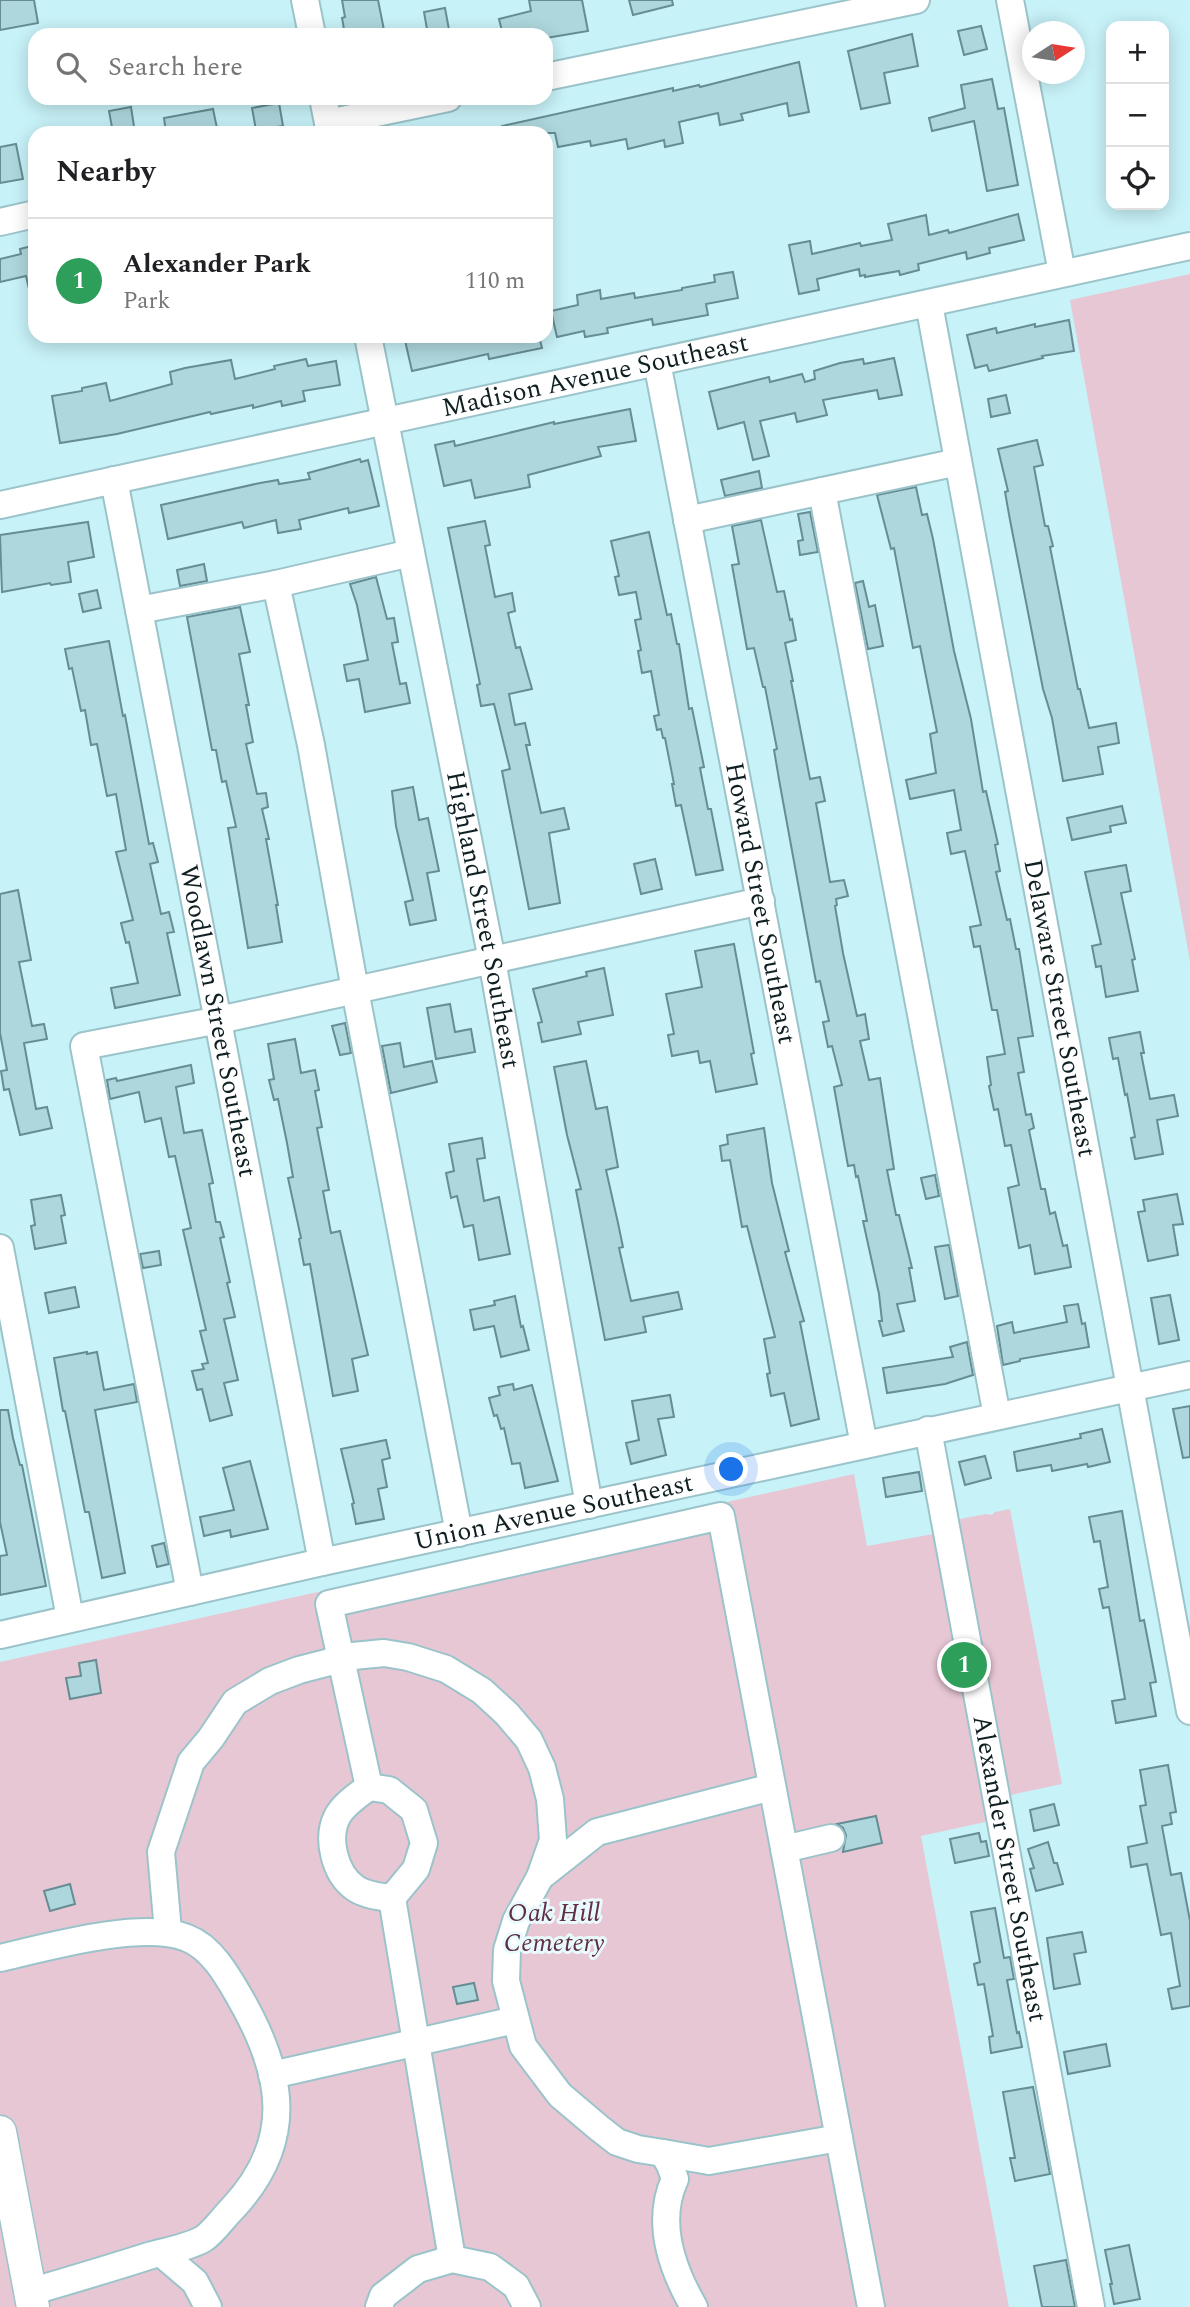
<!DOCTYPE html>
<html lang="en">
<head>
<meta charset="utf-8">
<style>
	body { margin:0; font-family:Spectral,serif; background:#f6f6f6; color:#202124 }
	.controls { position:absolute; right:21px; top:21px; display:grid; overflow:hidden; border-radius:14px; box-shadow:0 4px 18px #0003 }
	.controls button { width:63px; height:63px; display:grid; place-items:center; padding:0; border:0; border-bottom:2px solid #e0e0e0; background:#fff; color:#202124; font:35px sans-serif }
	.compass { position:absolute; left:1022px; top:21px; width:63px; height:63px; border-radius:50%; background:#fff; box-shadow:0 4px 18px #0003; rotate:78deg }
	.you { position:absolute; left:732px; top:1470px; width:24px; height:24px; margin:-18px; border:5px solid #fff; border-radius:50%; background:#1a73e8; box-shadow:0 0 0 10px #1a73e833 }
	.badge { display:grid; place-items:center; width:46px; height:46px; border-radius:50%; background:#b12e78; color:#fff; font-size:23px; font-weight:700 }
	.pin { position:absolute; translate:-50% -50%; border:4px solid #fff; box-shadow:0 2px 7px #0006 }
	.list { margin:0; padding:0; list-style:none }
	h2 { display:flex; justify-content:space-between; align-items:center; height:91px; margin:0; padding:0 28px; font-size:30px }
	h2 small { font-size:23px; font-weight:400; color:#757577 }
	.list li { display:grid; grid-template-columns:46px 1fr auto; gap:21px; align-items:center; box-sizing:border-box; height:126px; padding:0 28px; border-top:2px solid #e0e0e0 }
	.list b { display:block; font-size:26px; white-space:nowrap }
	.list p { margin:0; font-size:23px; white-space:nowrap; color:#757577 }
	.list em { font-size:23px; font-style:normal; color:#757577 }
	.icon { flex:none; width:38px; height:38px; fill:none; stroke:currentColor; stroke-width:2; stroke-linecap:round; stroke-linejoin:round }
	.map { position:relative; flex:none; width:1190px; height:2307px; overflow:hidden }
	.search { position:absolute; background:#fff; box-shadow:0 4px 18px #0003; left:28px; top:28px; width:525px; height:77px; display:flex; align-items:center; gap:18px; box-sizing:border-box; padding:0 24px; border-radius:21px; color:#757577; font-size:26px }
	.panel { position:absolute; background:#fff; box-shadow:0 4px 18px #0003; left:28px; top:126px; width:525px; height:217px; border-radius:21px }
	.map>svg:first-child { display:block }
	.green { fill:#e8c7d5 }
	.building { fill:#add7dd; stroke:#658d93; stroke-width:2 }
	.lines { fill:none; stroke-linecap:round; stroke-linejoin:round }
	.minor-casing { stroke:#9bc4ca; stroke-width:30 }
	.major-casing { stroke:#9bc4ca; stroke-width:35 }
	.minor { stroke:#fff; stroke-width:26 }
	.major { stroke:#fff; stroke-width:32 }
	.labels { text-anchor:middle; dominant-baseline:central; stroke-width:6; stroke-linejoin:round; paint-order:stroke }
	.street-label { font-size:26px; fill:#0f1f22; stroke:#e9fafc }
	.park-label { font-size:26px; font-style:italic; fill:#602f47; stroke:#e9fafc }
</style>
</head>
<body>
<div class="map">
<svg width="1190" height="2307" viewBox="0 0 1190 2307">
	<rect width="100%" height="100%" fill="#c7f2f8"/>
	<g class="green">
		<path d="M1190 274V961L1070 300Z"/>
		<path d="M854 1474 867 1546 961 1529 960 1519 986 1514 992 1515 995 1512 1010 1509 1062 1784 987 1800 990 1821 921 1836 1009 2307H0V1662Z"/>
	</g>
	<g class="building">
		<path d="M0 0H34L38 23 0 30Z"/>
		<path d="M342 0H378L385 35H345L342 18 345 17Z"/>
		<path d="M529 0H582L588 31 546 38V35H503L499 19 531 11Z"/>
		<path d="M629 0H672L673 5 633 15Z"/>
		<path d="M445 8 450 35H428L424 12Z"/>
		<path d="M981 26 987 49 964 55 958 31Z"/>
		<path d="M912 34 918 66 884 73 890 103 861 109 848 51Z"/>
		<path d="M799 62 809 112 789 116 787 103 741 114 743 120 720 125 718 113 679 122 683 143 665 147 664 140 628 149 626 139 591 146 590 141 558 147 555 133H502V126L673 88V91L699 85 700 87Z"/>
		<path d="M992 79 998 109 1004 108 1018 185 987 191 974 121 932 131 929 118 965 108 961 85Z"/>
		<path d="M279 103 283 126 256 130 252 108Z"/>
		<path d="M131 107 135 133H113L109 111Z"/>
		<path d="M213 109 218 133H166L164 118Z"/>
		<path d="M16 144 23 179 0 183V147Z"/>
		<path d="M1018 214 1024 240 989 248 990 253 967 259 966 252 918 264 919 270 900 275 899 271 865 277V275L860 276 859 269 817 279 819 290 799 294 789 245 810 241 812 254 860 243 861 246 892 240 888 224 926 215 929 235 948 230 949 233Z"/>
		<path d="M35 245V289H29L26 276 0 282V259L21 254 20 249Z"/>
		<path d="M733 272 738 298 706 304 708 315 653 325 652 319 607 328 608 333 585 337 584 331 557 337 551 311 578 305 577 295 600 290 601 299 634 293 635 298 682 290V288L715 282 714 275Z"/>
		<path d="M1069 320 1074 351 1042 356 1043 358 989 371 987 365 975 368 967 335 996 328 997 333 1035 324V327Z"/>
		<path d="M404 336H539L542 348 489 359 488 354 412 371Z"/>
		<path d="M894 358 902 395 879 399 877 390 823 400 827 415 797 422 795 413 760 421 769 456 753 460 744 422 718 429 709 392 769 377 770 382 802 374 805 382 815 379 814 371 840 363 863 359 864 364Z"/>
		<path d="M306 359 308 366 336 361 340 385 303 391 305 401 282 406 281 401 253 408V405L211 414 210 412 117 434 60 443 52 396 82 391V388L106 383 110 401 172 384 170 372 185 368 231 360 235 379 275 369 274 366Z"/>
		<path d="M1006 395 1010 413 991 417 988 399Z"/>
		<path d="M630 409 636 441 598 447 601 456 528 475 530 487 475 498 471 480 444 486 435 445 454 441 455 446 554 422V424Z"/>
		<path d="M1037 440 1043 465 1034 467 1045 526H1048L1053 546 1050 547 1078 689H1080L1089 728 1116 723 1119 743 1098 747 1103 774 1063 781 1052 718 1043 689 1010 520 1005 492 1008 491 998 449Z"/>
		<path d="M360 459 361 462 368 460 379 506 349 513 348 508 299 520 301 529 278 533 276 520 244 528 242 522 168 539 161 505 260 483 278 480 279 484 310 479 308 473Z"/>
		<path d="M759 471 762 488 725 496 721 480Z"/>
		<path d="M916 487 922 515 927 514 933 539 954 651 971 719 983 792 986 791 998 844 995 845 1000 871 996 872 1007 920 1010 919 1016 949H1019L1033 1036 1018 1038 1024 1072 1018 1073 1026 1115 1031 1114 1034 1128 1029 1130 1041 1189H1045L1050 1214 1055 1212 1063 1246 1067 1245 1071 1267 1035 1274 1030 1245 1019 1248 1008 1188 1019 1185 1011 1145 1005 1146 998 1109 994 1110 989 1086 991 1085 987 1057 1005 1054 997 1010H992L980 946 974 947 970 927 981 925 965 851 951 854 947 833 961 830 954 790 910 799 906 780 936 773 930 734 937 732 920 646 913 648 894 548 891 549 877 495Z"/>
		<path d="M810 512 818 552 800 555 798 541 803 540 798 514Z"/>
		<path d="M761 520 777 592 784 591 790 620 792 619 796 640 785 643 793 681H791L810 779 820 777 825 801 816 803 830 882 844 880 848 896 836 899 837 905 835 906 843 953 857 1016 865 1014 869 1039 860 1041 869 1080 880 1078 894 1169 887 1170 896 1215H899L912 1268H909L915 1301 897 1304 904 1331 883 1336 879 1321H882L879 1294 863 1221H867L858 1176 856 1177 854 1165 848 1166 834 1087 842 1085 832 1046 828 1047 823 1022 829 1021 820 981 816 982 780 785 774 750 777 749 765 687H763L754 648 747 649 732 565 739 564 732 526Z"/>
		<path d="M485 521 490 545 485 546 495 597 512 593 515 611 508 613 516 648 520 647 532 689 509 694 515 725 525 723 530 745H526L541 813 564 808 569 829 549 833 560 903 529 909 502 771 510 769 494 704 481 706 477 685 480 684 448 528Z"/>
		<path d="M88 522 94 557 68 562 71 582 51 585 50 583 2 592 0 535Z"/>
		<path d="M649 532 667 615 671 614 677 644H679L689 709 692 708 704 767 700 768 708 809H711L723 870 696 875 681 805 676 806 672 784H674L665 738H663L661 729 657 730 654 716 659 715 651 671 642 673 638 651 641 650 635 620 641 619 636 592 619 595 615 577 619 576 611 541Z"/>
		<path d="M204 564 207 581 180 586 177 570Z"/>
		<path d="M376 577 387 619 394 618 398 642 392 643 400 684 406 683 410 703 365 712 359 679 347 681 344 665 368 660 357 605 350 584Z"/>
		<path d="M863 581 869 607 875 605 883 646 868 649 855 583Z"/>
		<path d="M97 590 101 608 83 612 79 594Z"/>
		<path d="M240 607 250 652 239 654 249 705H246L253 742 246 744 257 794 266 793 268 807 262 809 269 839H266L278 905H276L282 942 248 948 228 828 236 827 226 781 222 782 216 750H212L187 617Z"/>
		<path d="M109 641 123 716 125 715 149 844 153 843 158 862 150 864 161 914 169 912 174 932 167 933 180 995 115 1008 111 988 138 983 129 942 126 943 121 923 133 920 116 852 126 850 116 794 107 796 97 744 91 745 85 710 81 711 72 668 69 669 65 649Z"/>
		<path d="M413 787 419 820 428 818 439 871 427 873 436 920 410 925 405 902 413 900 396 826 392 791Z"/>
		<path d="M1122 806 1126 823 1110 826 1111 832 1072 840 1067 818Z"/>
		<path d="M655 859 662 889 641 894 634 864Z"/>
		<path d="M1126 865 1131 891 1121 893 1135 959 1132 960 1138 991 1106 997 1101 966 1096 967 1092 946 1101 944 1085 872Z"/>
		<path d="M18 890 31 960 19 962 32 1026 44 1024 47 1039 24 1043 36 1109 47 1107 52 1128 20 1135 9 1089 4 1090 1 1071 7 1070 0 1033V894Z"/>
		<path d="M734 944 754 1053 751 1054 757 1084 716 1092 710 1061 700 1063 698 1051 672 1056 668 1035 674 1034 666 994 702 987 695 951Z"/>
		<path d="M604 968 613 1015 578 1022 581 1034 542 1042 538 1023 542 1022 533 989 587 976 586 972Z"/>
		<path d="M450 1004 455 1032 471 1029 475 1052 436 1059 427 1008Z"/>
		<path d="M345 1023 351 1053 340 1055 332 1026Z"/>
		<path d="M1140 1032 1144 1053H1141L1150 1099 1174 1095 1178 1116 1157 1120 1163 1154 1135 1159 1131 1138 1135 1137 1127 1094 1125 1095 1118 1058 1113 1059 1109 1038Z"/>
		<path d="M295 1039 301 1073 315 1070 319 1090 315 1091 322 1127 317 1128 329 1190 323 1191 331 1233 340 1231 368 1355 352 1359 358 1391 333 1396 310 1264 304 1265 299 1239 301 1238 288 1178 293 1177 287 1143 278 1099 274 1100 269 1080 274 1079 268 1044Z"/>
		<path d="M400 1043 404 1067 432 1061 437 1082 391 1093 382 1046Z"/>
		<path d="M586 1061 596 1109 607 1107 618 1167 606 1170 618 1223 623 1247 619 1248 631 1301 678 1292 682 1309 643 1317 646 1332 605 1340 576 1190 581 1189 567 1135 554 1067Z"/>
		<path d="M191 1065 194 1083 176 1087 184 1133 202 1130 213 1183 209 1184 216 1222H220L224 1237 220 1238 230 1282 227 1283 235 1317 224 1319 238 1380 224 1383 232 1415 210 1421 202 1389 197 1390 192 1371 204 1369 202 1364 208 1363 200 1331 206 1330 183 1230 191 1228 175 1156 169 1157 161 1118 145 1122 139 1092 110 1099 107 1080 116 1078 117 1081Z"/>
		<path d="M764 1128 772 1183 789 1251 785 1252 804 1321 800 1322 819 1419 791 1426 784 1393 771 1396 767 1374 770 1373 764 1339 775 1337 747 1226 742 1227 730 1160 722 1161 720 1146 728 1144 727 1135Z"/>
		<path d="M482 1138 485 1158 477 1159 484 1201 499 1197 510 1254 479 1260 473 1225 464 1227 457 1196 451 1198 446 1173 454 1171 449 1144Z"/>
		<path d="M935 1175 939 1196 926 1199 921 1178Z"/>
		<path d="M1177 1194 1183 1224 1173 1225 1178 1255 1148 1261 1138 1212 1145 1211 1143 1200Z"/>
		<path d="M61 1195 65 1215 61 1216 66 1243 35 1249 31 1226 35 1225 31 1200Z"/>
		<path d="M949 1245 958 1296 945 1299 935 1247Z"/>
		<path d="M159 1251 161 1265 143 1268 140 1254Z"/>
		<path d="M75 1287 79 1307 49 1313 45 1293Z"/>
		<path d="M1170 1295 1179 1340 1159 1344 1151 1298Z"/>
		<path d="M515 1296 521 1327 523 1326 529 1350 501 1357 494 1326 474 1330 470 1310 495 1305 494 1301Z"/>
		<path d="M1078 1304 1082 1324 1085 1323 1089 1347 1020 1359V1361L1003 1365 997 1326 1012 1322 1014 1333 1067 1322 1064 1306Z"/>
		<path d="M967 1342 973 1375 945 1384 887 1393 883 1368 953 1357 950 1347Z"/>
		<path d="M87 1352V1354L97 1352 104 1390 134 1384 137 1402 95 1410 125 1573 102 1578 89 1512H85L65 1411H63L54 1358Z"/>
		<path d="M513 1384 514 1390 532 1385 558 1481 525 1488 520 1463 512 1464 504 1428 501 1429 497 1415 494 1416 489 1398 500 1395 498 1387Z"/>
		<path d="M670 1395 674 1417 658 1419 666 1455 631 1464 626 1443 639 1440 632 1401Z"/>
		<path d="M1190 1406V1457L1183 1458 1173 1409Z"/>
		<path d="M0 1410H8L13 1438 20 1465H22L46 1586 0 1595V1556L7 1555 0 1522Z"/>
		<path d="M1102 1429 1110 1462 1088 1467 1087 1464 1052 1471 1051 1465 1017 1471 1014 1452 1081 1438 1080 1434Z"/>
		<path d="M386 1440 390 1458 382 1460 387 1487 378 1489 384 1519 356 1524 352 1504 354 1503 341 1449Z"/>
		<path d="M985 1456 991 1478 965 1485 959 1462Z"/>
		<path d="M250 1461 268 1529 231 1537 230 1530 204 1536 200 1517 234 1510 223 1468Z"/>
		<path d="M919 1472 922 1491 886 1497 883 1478Z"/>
		<path d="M1122 1511 1140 1621 1144 1620 1156 1682 1150 1683 1156 1716 1116 1723 1112 1701 1125 1699 1109 1607 1103 1608 1099 1589 1108 1587 1100 1541 1094 1542 1089 1517Z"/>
		<path d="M164 1543 169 1564 157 1567 152 1546Z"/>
		<path d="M96 1660 101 1693 70 1699 66 1678 81 1676 79 1663Z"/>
		<path d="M1168 1765 1176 1812 1170 1813 1172 1824 1162 1826 1171 1875 1181 1873 1190 1921V2006L1172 2009 1168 1989 1180 1986 1171 1933 1161 1935 1147 1864 1131 1867 1128 1847 1147 1843 1140 1806 1146 1805 1140 1770Z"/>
		<path d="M1054 1804 1059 1825 1034 1831 1030 1810Z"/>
		<path d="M876 1816 882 1843 843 1852 846 1835 843 1828 837 1824Z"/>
		<path d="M979 1833 981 1842 986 1841 989 1856 955 1863 950 1839Z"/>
		<path d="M1048 1842 1054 1863H1057L1063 1884 1036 1891 1030 1869 1034 1868 1028 1849Z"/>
		<path d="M70 1884 75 1904 50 1911 44 1891Z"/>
		<path d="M995 1908 1004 1958 1010 1957 1014 1979 1007 1980 1017 2033 1019 2032 1022 2047 991 2053 989 2037 993 2036 984 1984 978 1985 974 1964 980 1962 971 1912Z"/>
		<path d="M1082 1932 1086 1952 1074 1954 1080 1984 1054 1989 1047 1938Z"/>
		<path d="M474 1983 478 2000 457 2004 453 1987Z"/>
		<path d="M1106 2044 1110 2066 1068 2074 1064 2052Z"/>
		<path d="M1033 2087 1050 2174 1015 2181 1010 2158H1015L1003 2092Z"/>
		<path d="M1129 2245 1140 2299 1114 2304 1110 2284H1112L1105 2250Z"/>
		<path d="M1066 2260 1075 2307H1042L1034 2266Z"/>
	</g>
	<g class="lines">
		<defs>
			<g id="minor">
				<path d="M305 0 312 35"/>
				<path d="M1010 0 1062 273"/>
				<path d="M546 77 916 0"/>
				<path d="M323 98 330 133"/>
				<path d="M328 123 448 98"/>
				<path d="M0 222 35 214"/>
				<path id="s1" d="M929 304 1190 1711"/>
				<path id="s2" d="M368 336 492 960 589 1505"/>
				<path id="s3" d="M657 362 864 1445"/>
				<path id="s4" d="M114 480 322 1562"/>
				<path d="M822 491 997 1416"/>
				<path id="s5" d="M0 505 1190 246"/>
				<path d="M687 520 958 462"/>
				<path d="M276 584 311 745 355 990 459 1533"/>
				<path d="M139 610 276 584 411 553"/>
				<path d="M0 1248 70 1618"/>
				<path id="s6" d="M928 1430 1091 2307"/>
				<path d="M190 1592 84 1046 219 1020 761 901"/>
				<path id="s7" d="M0 1635 322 1562 1190 1375"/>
				<path d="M369 1787C358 1795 343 1805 337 1817 326 1839 335 1874 355 1888 365 1895 380 1897 392 1898"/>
				<path d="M784 1849 831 1838"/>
				<path d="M540 1877 597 1832 772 1787"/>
				<path d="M168 1931 161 1852 191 1762 211 1738 235 1702 270 1681 299 1670 353 1656 384 1653 408 1657 446 1669 482 1691 507 1714 529 1740 542 1768 550 1799 553 1840 540 1877 516 1921 507 1950 506 1981 523 2046 560 2095 599 2128 617 2142 638 2149 663 2153 670 2165 675 2179C655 2222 672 2269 694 2307"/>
				<path d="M0 1958C47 1947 143 1920 187 1938 211 1947 227 1975 239 1996 283 2072 297 2140 232 2209 223 2218 213 2233 203 2239 189 2247 168 2251 152 2255 111 2268 71 2280 30 2292"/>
				<path d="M272 2075 515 2020"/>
				<path d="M663 2153 709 2161 839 2138"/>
				<path d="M161 2253 195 2282 208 2307"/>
				<path d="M452 2259 392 1898 416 1869 424 1843 414 1810 389 1790 369 1787 329 1604 721 1516 871 2307"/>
				<path d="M379 2307 383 2296 418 2269 452 2259 490 2267 516 2286 527 2307"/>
			</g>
			<path id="major" d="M0 2132 33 2307"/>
		</defs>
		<use href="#minor" class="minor-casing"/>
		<use href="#major" class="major-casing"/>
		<use href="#minor" class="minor"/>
		<use href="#major" class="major"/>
	</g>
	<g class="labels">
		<g class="street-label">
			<text stroke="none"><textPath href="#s5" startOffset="609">Madison Avenue Southeast</textPath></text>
			<text stroke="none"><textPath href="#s3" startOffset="551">Howard Street Southeast</textPath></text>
			<text stroke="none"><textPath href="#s2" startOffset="595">Highland Street Southeast</textPath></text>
			<text stroke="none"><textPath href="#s1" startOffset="716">Delaware Street Southeast</textPath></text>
			<text stroke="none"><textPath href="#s4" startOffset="551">Woodlawn Street Southeast</textPath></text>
			<text stroke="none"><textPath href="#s7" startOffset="567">Union Avenue Southeast</textPath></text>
			<text stroke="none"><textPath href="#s6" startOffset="446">Alexander Street Southeast</textPath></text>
		</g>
		<g class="park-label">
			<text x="554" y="1913">Oak Hill<tspan x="554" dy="30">Cemetery</tspan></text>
		</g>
	</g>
</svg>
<div class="controls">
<button>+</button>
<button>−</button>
<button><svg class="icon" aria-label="locate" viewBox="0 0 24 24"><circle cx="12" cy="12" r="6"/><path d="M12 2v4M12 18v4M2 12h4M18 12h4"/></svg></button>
</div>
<svg class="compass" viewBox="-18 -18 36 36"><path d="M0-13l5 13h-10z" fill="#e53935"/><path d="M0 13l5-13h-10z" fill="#757577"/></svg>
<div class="you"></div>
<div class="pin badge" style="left:964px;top:1665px;background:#2e9e5b">1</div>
<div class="search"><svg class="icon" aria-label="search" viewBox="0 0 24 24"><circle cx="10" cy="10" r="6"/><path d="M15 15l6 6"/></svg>Search here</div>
<section class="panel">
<h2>Nearby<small></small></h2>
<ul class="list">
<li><span class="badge" style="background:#2e9e5b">1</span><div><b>Alexander Park</b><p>Park</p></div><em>110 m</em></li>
</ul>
</section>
</div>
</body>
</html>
